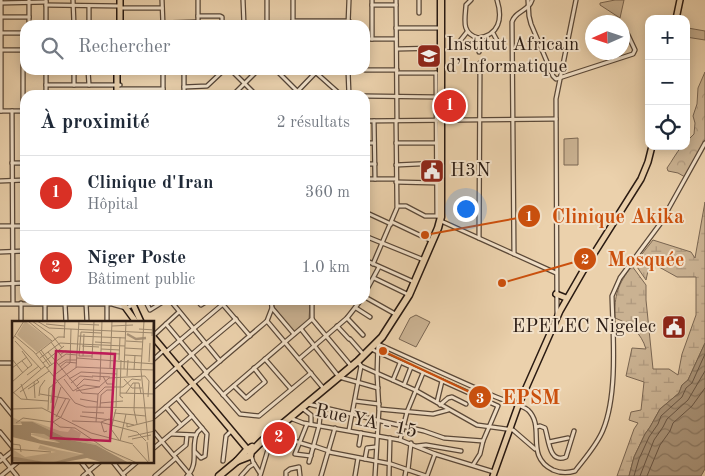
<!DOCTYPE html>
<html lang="fr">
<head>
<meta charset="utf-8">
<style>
	body { margin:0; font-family:"Old Standard TT",serif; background:#f6f6f7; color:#1f2937 }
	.controls { position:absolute; right:15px; top:15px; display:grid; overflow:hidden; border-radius:10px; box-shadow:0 2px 12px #0003 }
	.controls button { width:45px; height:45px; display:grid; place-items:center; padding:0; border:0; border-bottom:1px solid #e0e1e3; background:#fff; color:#1f2937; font:25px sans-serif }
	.compass { position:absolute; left:585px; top:15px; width:45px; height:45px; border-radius:50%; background:#fff; box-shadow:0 2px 12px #0003; rotate:267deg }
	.you { position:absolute; left:465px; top:208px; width:18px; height:18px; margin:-12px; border:4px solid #fff; border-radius:50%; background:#1a73e8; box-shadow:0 0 0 8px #1a73e833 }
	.badge { display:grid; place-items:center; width:32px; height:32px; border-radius:50%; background:#d93025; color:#fff; font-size:16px; font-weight:700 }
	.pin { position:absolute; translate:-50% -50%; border:2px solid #fff; box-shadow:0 1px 5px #0006 }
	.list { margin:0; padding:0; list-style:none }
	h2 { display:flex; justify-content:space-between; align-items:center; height:65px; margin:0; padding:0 20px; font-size:21px }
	h2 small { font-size:16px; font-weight:400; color:#747a83 }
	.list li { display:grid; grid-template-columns:32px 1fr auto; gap:15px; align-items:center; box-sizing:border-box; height:75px; padding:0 20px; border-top:1px solid #e0e1e3 }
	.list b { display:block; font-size:19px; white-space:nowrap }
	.list p { margin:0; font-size:16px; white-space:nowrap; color:#747a83 }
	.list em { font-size:16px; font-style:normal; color:#747a83 }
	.icon { flex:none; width:28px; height:28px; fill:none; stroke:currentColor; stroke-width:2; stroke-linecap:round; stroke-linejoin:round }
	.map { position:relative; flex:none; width:705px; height:476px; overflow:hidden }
	.search { position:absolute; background:#fff; box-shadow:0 2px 12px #0003; left:20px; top:20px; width:350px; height:55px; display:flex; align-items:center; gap:12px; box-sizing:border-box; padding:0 18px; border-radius:15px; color:#747a83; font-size:19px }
	.panel { position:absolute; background:#fff; box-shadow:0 2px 12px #0003; left:20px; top:90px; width:350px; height:215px; border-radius:15px }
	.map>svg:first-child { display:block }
	.green { fill:#cab292; stroke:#7a6652 }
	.forest { fill:url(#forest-crowns); stroke:#7a6652 }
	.wetland { fill:url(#wetland-marsh); stroke:#7a6652 }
	.water { fill:url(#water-waves); stroke:#76634f }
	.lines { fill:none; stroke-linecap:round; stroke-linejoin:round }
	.shore { stroke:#695645; stroke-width:1 }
	.minor-casing { stroke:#5a4838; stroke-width:5.5 }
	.major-casing { stroke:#291a12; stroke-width:8 }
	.highway-casing { stroke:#291a12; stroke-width:9 }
	.minor { stroke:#f2e1c9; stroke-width:3 }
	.major { stroke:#ebd1ac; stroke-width:5 }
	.highway { stroke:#ebd1ac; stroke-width:6 }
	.labels { text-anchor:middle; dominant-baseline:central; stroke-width:4; stroke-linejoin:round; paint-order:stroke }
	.poi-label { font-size:19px; fill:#291a12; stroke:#f2e1c9; text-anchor:start }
	.street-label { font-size:19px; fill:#291a12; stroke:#f2e1c9 }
	.inset-river { fill:none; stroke:#a99378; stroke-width:2.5 }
	.inset-road { fill:none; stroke:#9d886e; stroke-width:1 }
	.view { fill:#c2185b; fill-opacity:0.15; stroke:#c2185b; stroke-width:2.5 }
	.inset-edge { fill:none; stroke:#291a12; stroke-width:2.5 }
	.leader { fill:none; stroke:#cb500d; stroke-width:2 }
	.callout-dot { fill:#cb500d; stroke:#f2e1c9; stroke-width:2 }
	.mark-label { font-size:15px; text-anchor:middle; font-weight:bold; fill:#fff }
	.callout-label { font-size:20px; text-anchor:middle; font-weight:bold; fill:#cb500d; stroke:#f2e1c9; stroke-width:4; stroke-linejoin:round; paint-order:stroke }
</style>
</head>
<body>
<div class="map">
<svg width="705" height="476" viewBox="0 0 705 476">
	<defs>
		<pattern id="forest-crowns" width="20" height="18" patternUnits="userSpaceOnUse" patternTransform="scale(1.25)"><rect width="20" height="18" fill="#cab292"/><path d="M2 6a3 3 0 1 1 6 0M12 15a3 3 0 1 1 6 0" fill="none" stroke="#ae987d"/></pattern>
		<pattern id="wetland-marsh" width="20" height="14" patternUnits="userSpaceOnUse" patternTransform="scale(1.25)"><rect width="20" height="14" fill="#cab292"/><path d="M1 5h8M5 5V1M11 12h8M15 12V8" fill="none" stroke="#ae987d"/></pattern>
		<pattern id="water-waves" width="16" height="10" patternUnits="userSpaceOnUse" patternTransform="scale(1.25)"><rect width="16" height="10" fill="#a99378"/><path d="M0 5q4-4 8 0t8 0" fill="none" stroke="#8a7761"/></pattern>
	</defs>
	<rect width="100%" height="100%" fill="#ebd1ac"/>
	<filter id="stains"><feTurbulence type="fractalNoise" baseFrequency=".004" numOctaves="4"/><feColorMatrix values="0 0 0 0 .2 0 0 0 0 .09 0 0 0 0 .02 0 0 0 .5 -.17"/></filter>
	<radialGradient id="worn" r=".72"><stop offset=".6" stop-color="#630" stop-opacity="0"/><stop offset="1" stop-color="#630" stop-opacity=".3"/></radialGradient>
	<g class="green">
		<path d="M615 0H624L620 18 600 5V3Z"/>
		<path d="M688 28 705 31V40L686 37Z"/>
		<path d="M578 138V165H564V139Z"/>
		<path d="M274 300H308L310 302 309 320 294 332 274 307Z"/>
		<path d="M416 315 430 322 416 347 399 339 410 318Z"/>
	</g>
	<path class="forest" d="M705 72V141L685 177 678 173 668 171 667 168C672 161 676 153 682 146H686V142L694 134 695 123 693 116 697 104 698 88Z"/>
	<path class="wetland" d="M705 202V343L688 380 682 385 679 393 660 409 650 427 645 434 634 457 629 476H617L634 429 638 423 629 420 631 412 641 410 644 382 626 376 632 348 646 349C641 333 631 324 615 318 614 295 618 284 632 266L646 285V300L653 369H669L678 375 682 354 696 315V277H677L650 262 646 280 635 264 636 263 641 266 645 257 642 254 653 240 691 252 695 258Z"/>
	<path class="water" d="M705 343V469L701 476H629L634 457 645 434 650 427 660 409 679 393 682 385 688 380Z"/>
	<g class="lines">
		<g class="shore">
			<path d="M634 476 639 459 649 437 658 424 661 416 682 397 686 388 692 383 705 354"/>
			<path d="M640 476 654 440 663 427 667 419 688 400 705 371"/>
			<path d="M647 476 660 445 670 431 673 423 692 406 705 388"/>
		</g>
		<defs>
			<g id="minor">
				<path d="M1 0V111"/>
				<path d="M29 0V25"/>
				<path d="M46 0V25"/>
				<path d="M73 0 74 25"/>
				<path d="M162 0 163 25"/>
				<path d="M198 0V25"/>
				<path d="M243 0 244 25"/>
				<path d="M267 0V25"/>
				<path d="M293 0V25"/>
				<path d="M372 0V39"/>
				<path d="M396 0 397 121"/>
				<path d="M419 0V13"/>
				<path d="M471 0 466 5C465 20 461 33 478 38 499 35 503 19 497 0"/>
				<path d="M528 0 529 16 531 24 553 76 556 79 633 54 635 50 627 33"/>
				<path d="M0 3 46 2"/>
				<path d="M46 5 120 6"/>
				<path d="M372 5H396"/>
				<path d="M121 8H162"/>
				<path d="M198 16H220L222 17V25"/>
				<path d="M1 17H29"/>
				<path d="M293 21H349"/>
				<path d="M163 23 198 22"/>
				<path d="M89 25V6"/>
				<path d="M348 25 349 0"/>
				<path d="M396 28H441"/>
				<path d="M1 33H25"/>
				<path d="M493 33 500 46"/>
				<path d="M478 38 479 52"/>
				<path d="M365 39H396"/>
				<path d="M460 41 467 32"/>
				<path d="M397 49 441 48"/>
				<path d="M1 50H24"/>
				<path d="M23 50V111"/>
				<path d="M74 70V85"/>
				<path d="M88 70 89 85"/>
				<path d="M163 70V95"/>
				<path d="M184 70V95"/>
				<path d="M231 70 256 95"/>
				<path d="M276 70 301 95"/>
				<path d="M313 70 341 95"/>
				<path d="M348 70 349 95"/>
				<path d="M365 70H397"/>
				<path d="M397 73H436"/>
				<path d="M436 73 437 216"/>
				<path d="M46 85H120"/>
				<path d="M184 87 207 86 224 70"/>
				<path d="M120 89H163"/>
				<path d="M46 95V70"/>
				<path d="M233 95 258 70"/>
				<path d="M294 95 318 70"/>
				<path d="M365 96 437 97"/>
				<path d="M1 111H24"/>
				<path d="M12 111 13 303"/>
				<path d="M365 121 556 119"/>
				<path d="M374 121 375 179"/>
				<path d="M365 143H374"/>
				<path d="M396 143H436"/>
				<path d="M12 163H25"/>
				<path d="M365 164H375"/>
				<path d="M396 165 439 163"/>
				<path d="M365 179H396"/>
				<path d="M0 181 25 180"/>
				<path d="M396 182 438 183"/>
				<path d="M398 206H406L425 216H438"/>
				<path d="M365 212 391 224"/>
				<path d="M441 221 556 273"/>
				<path d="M392 222 432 241"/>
				<path d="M0 226H25"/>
				<path d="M365 236 424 260"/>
				<path d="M479 238 480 63"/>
				<path d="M0 252 25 251"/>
				<path d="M514 254 512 22C515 11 529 11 532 0"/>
				<path d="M365 260 414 282"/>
				<path d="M373 264 397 208 396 121"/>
				<path d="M374 278 409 295"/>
				<path d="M0 284 25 283"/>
				<path d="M365 293 379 267"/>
				<path d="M365 297 397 315"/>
				<path d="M145 300 150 310 166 300"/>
				<path d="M170 300 220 361"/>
				<path d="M197 300 201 305 209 300"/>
				<path d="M219 300 250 336"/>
				<path d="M21 303V322"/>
				<path d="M86 303 87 322"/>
				<path d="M0 304H112L126 308 133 305"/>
				<path d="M45 304V322"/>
				<path d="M65 304 66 322"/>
				<path d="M107 304V322"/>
				<path d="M272 308 294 334"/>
				<path d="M356 308 370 317"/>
				<path d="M557 316 556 99 576 0"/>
				<path d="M347 318 363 335"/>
				<path d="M312 319 352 367"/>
				<path d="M267 321 324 389"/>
				<path d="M166 324 207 373"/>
				<path d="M337 326 349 339"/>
				<path d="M301 329 339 377 378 388"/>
				<path d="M154 335 179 312"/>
				<path d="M350 339 364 355"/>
				<path d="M206 344 236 319"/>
				<path d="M378 344C418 362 457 380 496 397 505 401 522 405 528 410 546 427 524 456 553 470 560 473 568 473 575 471 585 458 597 445 603 430 618 394 613 335 612 296L620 278 660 224 705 143"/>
				<path d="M371 349 498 406 483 441 480 454 473 465"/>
				<path d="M166 352 223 304"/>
				<path d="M154 359 164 350"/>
				<path d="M265 359 291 389"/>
				<path d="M299 359 347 318 361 300"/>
				<path d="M358 362 361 366 415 390 477 425 513 430 535 449"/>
				<path d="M0 363H14"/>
				<path d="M205 374 240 414 259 416 311 373"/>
				<path d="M393 380 400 363"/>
				<path d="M404 385 411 367"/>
				<path d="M234 386 246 398 265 382 254 368"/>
				<path d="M154 387 205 343"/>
				<path d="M223 395 312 319V300"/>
				<path d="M177 398 207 434 205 456 201 458 195 452"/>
				<path d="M0 400 14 417"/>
				<path d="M355 401 379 404"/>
				<path d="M437 402 442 381"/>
				<path d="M308 404 424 431 444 438 483 441"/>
				<path d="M440 405 448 398 452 397 466 404"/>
				<path d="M166 407 181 425"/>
				<path d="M302 408 311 415V424"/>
				<path d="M379 409 433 414 448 410"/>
				<path d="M154 417 267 321 272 308 271 300"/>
				<path d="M290 418 303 423 400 440 435 454 494 472"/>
				<path d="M307 424 295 454 311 456"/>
				<path d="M536 427 540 426 545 428C549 440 549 464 566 457L574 431"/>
				<path d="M276 430 284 438 314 447"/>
				<path d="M349 430 361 366"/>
				<path d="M0 432 14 449"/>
				<path d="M154 432 191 476"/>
				<path d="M172 434 196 435"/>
				<path d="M400 440 407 412 423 373"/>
				<path d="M549 442 568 438"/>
				<path d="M359 445 361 433"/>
				<path d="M314 446 329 451"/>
				<path d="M417 446 426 445 461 451"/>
				<path d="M154 448 192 416"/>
				<path d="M329 452 391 464 426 476"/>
				<path d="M0 455 17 476"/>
				<path d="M174 455 186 445 187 435"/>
				<path d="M251 455 253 462 260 473"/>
				<path d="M365 459 367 448 376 447"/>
				<path d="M0 461 14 450"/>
				<path d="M223 461 226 436 231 431"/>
				<path d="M81 462 92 476"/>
				<path d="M113 462 124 476"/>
				<path d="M309 462 319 426 321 408"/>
				<path d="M408 470 411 443"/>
				<path d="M123 474 137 462"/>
				<path d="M1 476 18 462"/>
				<path d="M83 476 100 462"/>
				<path d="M155 476 176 458"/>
				<path d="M187 476C200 464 190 446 197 433 198 431 200 430 202 428"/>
				<path d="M241 476 249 467 254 464"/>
				<path d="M260 476 270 443 266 438"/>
				<path d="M286 476V472L290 469 299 467 300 476"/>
				<path d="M321 476 335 428"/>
				<path d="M355 476 358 458"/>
				<path d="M375 476 379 409 377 374 378 342"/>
				<path d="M389 476 390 438"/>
				<path d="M405 476 406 470"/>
				<path d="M427 476 435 454"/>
			</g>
			<g id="major">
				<path d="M120 0V25"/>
				<path d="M676 19 680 0"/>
				<path d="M117 70V95"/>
				<path d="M556 294 566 298"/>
				<path d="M120 300 136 322"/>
				<path d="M131 300 141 322"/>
				<path d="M154 338 248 450"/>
				<path d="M493 476 518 406 560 311 583 271 641 179 648 162 652 146"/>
			</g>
			<g id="highway">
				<path d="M237 461 250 456 251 452 262 441 358 361 382 337 409 295 438 228 441 217V0"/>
				<path d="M219 476 237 461 246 451 252 447"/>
			</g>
		</defs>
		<use href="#minor" class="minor-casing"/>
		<use href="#major" class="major-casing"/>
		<use href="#highway" class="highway-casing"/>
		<use href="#minor" class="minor"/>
		<use href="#major" class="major"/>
		<use href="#highway" class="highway"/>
	</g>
	<defs>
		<symbol id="university-square" viewBox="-11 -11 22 22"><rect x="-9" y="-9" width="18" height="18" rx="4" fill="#8f2418" stroke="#f2e1c9"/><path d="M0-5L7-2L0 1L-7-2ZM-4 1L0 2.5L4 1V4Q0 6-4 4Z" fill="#fff"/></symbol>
		<symbol id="civic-square" viewBox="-11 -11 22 22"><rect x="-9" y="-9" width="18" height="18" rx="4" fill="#8f2418" stroke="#f2e1c9"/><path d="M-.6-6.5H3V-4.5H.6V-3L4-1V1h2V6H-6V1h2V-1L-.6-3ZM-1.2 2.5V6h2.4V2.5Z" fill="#fff"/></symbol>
	</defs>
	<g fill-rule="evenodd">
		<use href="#university-square" x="415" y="42" width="28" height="28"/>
		<use href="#civic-square" x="418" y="157" width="28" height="28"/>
		<use href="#civic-square" x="660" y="313" width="28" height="28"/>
	</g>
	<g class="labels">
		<g class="poi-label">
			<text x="446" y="45">Institut Africain<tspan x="446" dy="22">d’Informatique</tspan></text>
			<text x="450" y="171">H3N</text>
			<text x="656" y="327" text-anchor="end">EPELEC Nigelec</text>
		</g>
		<g class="street-label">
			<text transform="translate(366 422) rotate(12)">Rue YA - 15</text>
		</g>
	</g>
	<g transform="translate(12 321)">
		<rect width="142" height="142" fill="#ebd1ac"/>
		<path d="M0 96 8 100H20L48 110 56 111 59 107 69 112 67 118 86 123 121 142 84 124 58 119 21 101 0 104ZM30 112 37 115 48 122 17 113ZM28 124 46 129 74 134 38 142 0 136V128L13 136 44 131 26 128Z" fill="#cab292"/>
		<path d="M13 0 40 20 25 31 5 14Z" fill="#cab292"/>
		<path d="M9 101H21L58 119 84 124 117 142H92L75 137 47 142 0 140V136H4L38 142 72 133 0 116V104H10ZM19 112 32 113 48 122 28 119 19 115Z" fill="#a99378" fill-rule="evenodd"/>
		<path class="inset-river" d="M115 13 124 18 134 17"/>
		<path class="inset-road" d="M16 0 40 20M20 0 40 14 50 27M25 0 37 7 143 12M34 3 53 5M66 3 87 4M100 5 121 4M127 8 143 9M3 15 22 31 63 82 74 86 143 87M66 15 114 17M140 15 141 0M52 17 53 0M0 19 12 0M3 20 29 48M114 20 131 21M39 21 50 36M83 21 99 22M66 23 113 25M70 25 87 26M113 27 130 28M89 28 108 29M29 29 40 44M27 30 38 45M36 31 70 72M70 31 89 32M89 32 108 33M24 33 46 16H53M48 34 53 30 65 31M113 34 130 35M71 35 72 13M80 35H67L69 11 89 12M28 37 48 22 66 23M65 37 143 43M80 37 82 0M0 38 11 52M107 39 108 16M109 39 108 75 111 77M10 40 16 47 20 44 10 30M137 41 138 22M31 42 52 25M46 44 54 39H65M48 46 54 41 65 42M0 47 15 36M35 47 54 33 65 34M64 47 67 0M98 47 100 0M112 48 114 0M112 48 143 49M129 48 132 0M122 49 123 34M129 49 136 119M15 54 27 45M41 55 58 42 59 8M80 55 98 56M91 55 95 63H102M115 55 116 39M52 58 61 70 72 64 88 66M57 58 69 51 105 53M112 58 120 67H130M88 59 90 0M45 60 65 46 112 48M0 61 16 47M22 61 23 77M59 62 68 55 81 56M123 62 122 89 125 103M9 63 15 78M65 65 72 58 88 60M93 66H111L120 58 129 59M16 68 27 61 25 59M64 70 87 66 97 57 133 55 137 60 136 76M1 71 9 78 36 80M8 71 37 50M70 72 86 73 93 66M108 72 143 73M114 72 121 62H127L129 73M0 73 33 45M28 73 57 78M27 75 28 66 33 59M58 78 49 96 41 101 48 106 63 107 94 128 125 142M68 78 85 81M39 82 41 63M88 82 111 80M88 87 89 74 95 69H101M104 87 105 48M0 88 30 87 79 112 121 123M104 88 99 108 107 119M36 89 37 67 45 61M41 91 49 66M70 91 92 92M102 92 134 95M68 95 99 99M44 96 54 77M60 100 88 101 125 111 134 120M84 101 86 73M4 102 11 97 40 101M115 102V106L143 99M95 110 92 111 89 101 97 98 122 104M116 116 143 110M120 118 139 114M108 120 114 93M135 121 137 140M0 123 8 124 9 131M121 124 137 142M0 128 39 131"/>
		<path class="view" d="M44 30 103 33 98 120 39 117Z"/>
		<rect width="142" height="142" class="inset-edge"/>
	</g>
	<path class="leader" d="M425 235L529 216M502 283L585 259M383 351L480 397"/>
	<g class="callout-dot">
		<circle cx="425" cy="235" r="5"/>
		<circle cx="502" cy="283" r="5"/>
		<circle cx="383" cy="351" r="5"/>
		<circle cx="529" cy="216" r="12"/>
		<circle cx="585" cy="259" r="12"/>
		<circle cx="480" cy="397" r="12"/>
	</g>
	<g class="mark-label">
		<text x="529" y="221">1</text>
		<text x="585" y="264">2</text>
		<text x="480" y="403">3</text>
	</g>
	<g class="callout-label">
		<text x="618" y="223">Clinique Akika</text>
		<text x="646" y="266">Mosquée</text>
		<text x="531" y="404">EPSM</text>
	</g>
	<rect width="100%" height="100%" filter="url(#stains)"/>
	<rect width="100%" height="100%" fill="url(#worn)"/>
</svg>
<div class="controls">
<button>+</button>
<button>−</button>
<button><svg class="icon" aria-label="locate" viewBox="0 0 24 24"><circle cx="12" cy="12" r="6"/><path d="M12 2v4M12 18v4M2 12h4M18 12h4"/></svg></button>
</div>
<svg class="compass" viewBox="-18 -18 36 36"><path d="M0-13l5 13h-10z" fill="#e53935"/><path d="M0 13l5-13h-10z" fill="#747a83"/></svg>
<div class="you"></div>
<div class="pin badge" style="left:450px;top:106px">1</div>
<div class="pin badge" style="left:279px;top:438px">2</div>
<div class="search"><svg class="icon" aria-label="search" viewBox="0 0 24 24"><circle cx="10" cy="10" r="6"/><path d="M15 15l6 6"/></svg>Rechercher</div>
<section class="panel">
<h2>À proximité<small>2 résultats</small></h2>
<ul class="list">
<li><span class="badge">1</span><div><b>Clinique d'Iran</b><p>Hôpital</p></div><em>360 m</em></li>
<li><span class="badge">2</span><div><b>Niger Poste</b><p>Bâtiment public</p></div><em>1.0 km</em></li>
</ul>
</section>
</div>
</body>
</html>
